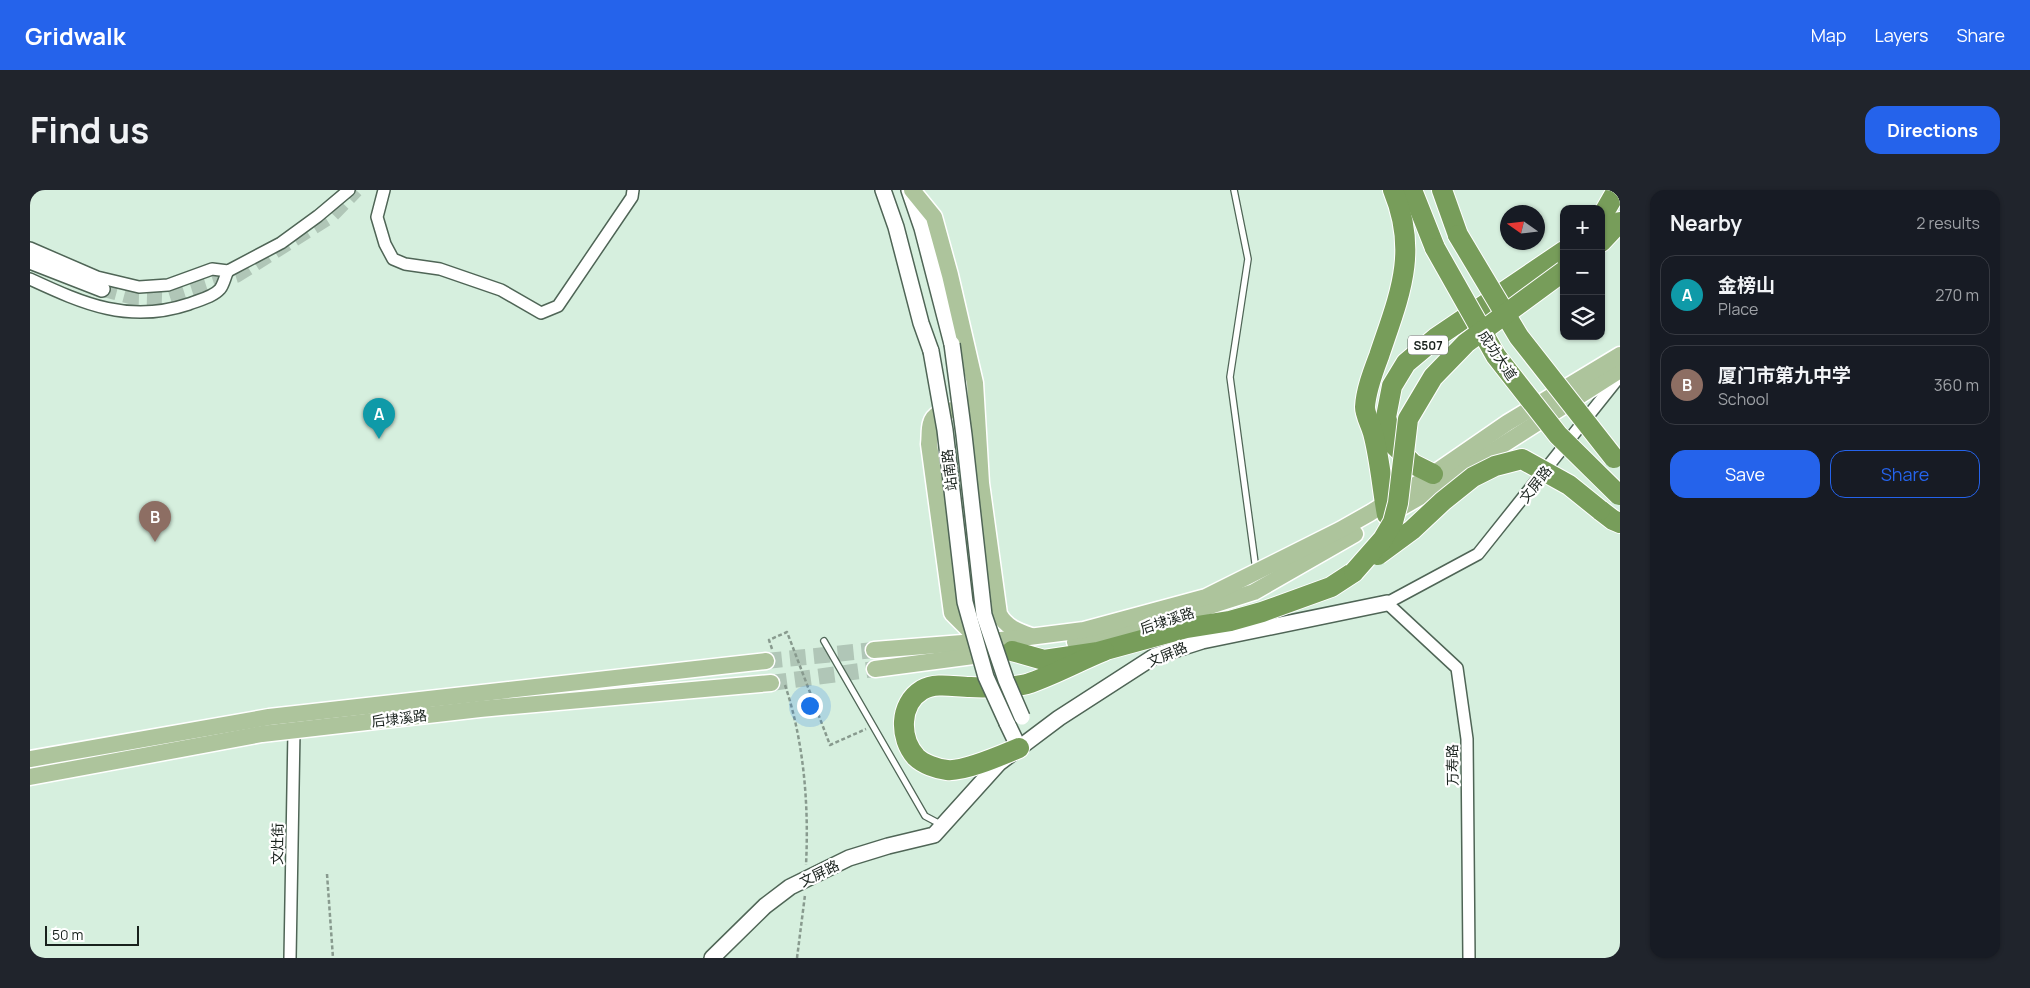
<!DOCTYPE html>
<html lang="en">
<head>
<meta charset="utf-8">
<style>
	body { margin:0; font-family:Manrope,"Noto Sans SC",sans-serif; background:#20242c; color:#f1f3f6 }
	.controls { position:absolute; right:15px; top:15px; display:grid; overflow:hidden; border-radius:10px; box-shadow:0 1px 4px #0004 }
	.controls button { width:45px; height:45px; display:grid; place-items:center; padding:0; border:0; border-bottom:1px solid #363941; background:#171b24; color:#f1f3f6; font:25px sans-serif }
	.compass { position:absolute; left:1470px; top:15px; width:45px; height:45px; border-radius:50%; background:#171b24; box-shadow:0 1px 4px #0004; rotate:284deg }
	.scale { position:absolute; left:15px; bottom:12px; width:94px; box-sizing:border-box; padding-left:5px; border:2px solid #18211c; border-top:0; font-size:14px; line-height:18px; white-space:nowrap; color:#18211c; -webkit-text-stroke:4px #fff; paint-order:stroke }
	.you { position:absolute; left:779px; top:515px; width:18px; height:18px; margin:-12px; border:4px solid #fff; border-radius:50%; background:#1a73e8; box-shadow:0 0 0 8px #1a73e833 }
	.badge { display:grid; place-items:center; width:32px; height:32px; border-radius:50%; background:#2563eb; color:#fff; font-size:16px; font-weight:700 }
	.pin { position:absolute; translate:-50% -41px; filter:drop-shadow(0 1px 2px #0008) }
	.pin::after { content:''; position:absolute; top:26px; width:18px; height:15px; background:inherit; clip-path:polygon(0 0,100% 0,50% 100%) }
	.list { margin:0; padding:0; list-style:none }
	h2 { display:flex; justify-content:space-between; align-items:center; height:65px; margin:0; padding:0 20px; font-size:21px }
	h2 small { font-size:16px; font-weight:400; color:#9ea1a6 }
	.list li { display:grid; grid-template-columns:32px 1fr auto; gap:15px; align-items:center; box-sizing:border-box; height:80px; margin:0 10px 10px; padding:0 10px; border:1px solid #363941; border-radius:15px }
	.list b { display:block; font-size:19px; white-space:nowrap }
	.list p { margin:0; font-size:16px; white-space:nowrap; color:#9ea1a6 }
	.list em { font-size:16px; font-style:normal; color:#9ea1a6 }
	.actions { display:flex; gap:10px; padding:15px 20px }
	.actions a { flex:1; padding:11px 0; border:1px solid #2563eb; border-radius:15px; text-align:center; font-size:18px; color:#2563eb }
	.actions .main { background:#2563eb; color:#fff }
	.icon { flex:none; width:28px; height:28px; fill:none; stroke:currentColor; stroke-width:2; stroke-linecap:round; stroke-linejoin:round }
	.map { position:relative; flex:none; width:1590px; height:768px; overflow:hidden; border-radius:15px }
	header { display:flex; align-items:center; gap:30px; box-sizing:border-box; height:70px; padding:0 25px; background:#2563eb; color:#fff }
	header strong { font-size:24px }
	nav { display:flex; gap:28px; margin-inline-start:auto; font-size:18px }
	.intro { display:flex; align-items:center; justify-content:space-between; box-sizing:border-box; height:120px; padding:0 30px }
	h1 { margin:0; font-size:35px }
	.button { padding:12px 22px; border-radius:15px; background:#2563eb; color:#fff; font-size:18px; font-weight:700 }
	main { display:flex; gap:30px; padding:0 30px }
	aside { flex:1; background:#171b24; border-radius:15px; box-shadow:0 1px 4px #0004 }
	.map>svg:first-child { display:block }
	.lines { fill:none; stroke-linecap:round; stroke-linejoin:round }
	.secondary-tunnel { stroke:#b0c6b7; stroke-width:15; stroke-dasharray:15 8; stroke-linecap:butt }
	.primary-tunnel { stroke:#b0c6b7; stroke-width:16; stroke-dasharray:16 8; stroke-linecap:butt }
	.lane-casing { stroke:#4f6556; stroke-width:8 }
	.street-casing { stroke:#4f6556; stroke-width:14 }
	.secondary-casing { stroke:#4f6556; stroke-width:18 }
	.primary-casing { stroke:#fff; stroke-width:19 }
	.highway-casing { stroke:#fff; stroke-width:22 }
	.path { stroke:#889a8e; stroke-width:2.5; stroke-dasharray:4 2.5; stroke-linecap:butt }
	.lane { stroke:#fff; stroke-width:5.5 }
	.street { stroke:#fff; stroke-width:11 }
	.secondary { stroke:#fff; stroke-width:15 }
	.primary { stroke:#adc49c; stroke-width:16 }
	.highway { stroke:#779d5a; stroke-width:20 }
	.secondary-bridge-casing { stroke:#4f6556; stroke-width:18; stroke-linecap:butt }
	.highway-bridge-casing { stroke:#fff; stroke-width:22; stroke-linecap:butt }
	.secondary-bridge { stroke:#fff; stroke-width:15 }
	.highway-bridge { stroke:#779d5a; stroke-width:20 }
	.labels { text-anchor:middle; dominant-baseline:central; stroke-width:4.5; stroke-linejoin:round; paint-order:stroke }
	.shield { fill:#fff; stroke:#5d6460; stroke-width:1 }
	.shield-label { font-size:12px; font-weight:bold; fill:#18211c }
	.street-label { font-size:14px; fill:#18211c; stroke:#fff }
</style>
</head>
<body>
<header>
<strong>Gridwalk</strong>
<nav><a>Map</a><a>Layers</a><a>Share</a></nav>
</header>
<div class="intro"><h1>Find us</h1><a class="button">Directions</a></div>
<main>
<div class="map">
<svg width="1590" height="768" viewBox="0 0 1590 768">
	<rect width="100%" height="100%" fill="#d6efde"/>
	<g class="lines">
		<path class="secondary-tunnel" d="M72 99 102 107 134 108 207 85 301 26 326 0"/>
		<g class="primary-tunnel">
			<path d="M736 471 844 460"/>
			<path d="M741 493 845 479"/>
		</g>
		<defs>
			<g id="lane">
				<path d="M1204 0 1218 69 1200 187 1226 380"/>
				<path d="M794 451 895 626 912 635"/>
			</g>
			<g id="street">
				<path d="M354 0 347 27 355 54 363 69 375 74 410 79 471 100 511 123 528 116 602 7 603 0"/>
				<path d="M0 58 67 87 109 97 138 95 182 79 198 81 251 53 288 26 319 0"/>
				<path d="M0 89C54 114 99 134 159 114 169 110 183 107 190 99 194 94 195 86 198 81"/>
				<path d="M260 768 264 541"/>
				<path d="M1439 768 1437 549 1427 478 1357 413 1448 364 1590 186"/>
			</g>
			<g id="secondary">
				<path d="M853 0 866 37 891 133 901 161"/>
				<path d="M879 0 892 38 922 154"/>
				<path d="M0 71 72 99"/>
				<path d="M977 533 989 558"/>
				<path d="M682 768 735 716 760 697 819 668 858 656 904 645 969 573 1029 528 1125 466 1172 451 1357 413"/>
			</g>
			<g id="primary">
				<path d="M882 0 904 27 920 85 945 193 951 293 969 424C976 437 987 441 1001 446"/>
				<path d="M941 231C934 217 906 216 901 233 899 239 900 247 899 254L922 423 944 445"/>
				<path d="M1360 324 1402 300 1590 180"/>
				<path d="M1045 452 1086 446 1224 402 1325 344"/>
				<path d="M844 460 983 449 1054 440 1176 407 1310 340 1340 323 1403 284 1477 233 1590 165"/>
				<path d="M845 479 981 461"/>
				<path d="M0 569 239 527 736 471"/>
				<path d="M0 587 232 544 450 519 741 493"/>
			</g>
			<g id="highway">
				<path d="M1382 0 1405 58"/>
				<path d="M1412 0 1428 45"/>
				<path d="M1571 28 1587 0"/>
				<path d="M1571 52 1590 32"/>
				<path d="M1403 284 1383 274 1363 254 1356 227 1362 196 1376 173 1407 147 1534 61"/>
				<path d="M1570 320 1583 330 1590 333"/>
				<path d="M1357 325C1352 298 1350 269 1343 243 1341 235 1335 225 1335 217 1336 200 1343 182 1349 166 1369 106 1389 63 1363 0"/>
				<path d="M982 461 1014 470 1068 462 1156 438 1200 431 1232 422 1301 397 1324 382"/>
				<path d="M989 558C972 565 934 582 917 580 907 579 893 574 886 567 869 548 869 514 892 500 906 492 925 497 940 497 954 498 985 497 997 494 1022 486 1049 471 1074 461"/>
			</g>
		</defs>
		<use href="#lane" class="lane-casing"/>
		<use href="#street" class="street-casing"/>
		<use href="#secondary" class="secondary-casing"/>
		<use href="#primary" class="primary-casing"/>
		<use href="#highway" class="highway-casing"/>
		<g class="path">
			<path d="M742 459 739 450 757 442 800 555 836 539"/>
			<path d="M755 495C774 552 779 615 776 675"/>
			<path d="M297 684 303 768"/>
			<path d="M767 768 775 705"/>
		</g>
		<use href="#lane" class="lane"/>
		<use href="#street" class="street"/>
		<use href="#secondary" class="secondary"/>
		<use href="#primary" class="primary"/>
		<use href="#highway" class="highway"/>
		<defs>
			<g id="secondary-bridge">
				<path d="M922 154 934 245 954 425 976 490 992 527"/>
				<path d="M901 161 915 240 935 412 956 487 977 533"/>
			</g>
			<g id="highway-bridge">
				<path d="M1428 45 1489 147 1584 268"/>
				<path d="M1405 58 1466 166 1528 245 1589 305"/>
				<path d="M1348 365 1382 340 1413 311 1443 287 1465 276 1492 269 1539 295 1570 320"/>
				<path d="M1324 382 1353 349 1363 332 1368 313 1378 229 1403 187 1436 153 1534 81"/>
			</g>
		</defs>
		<use href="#secondary-bridge" class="secondary-bridge-casing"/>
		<use href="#highway-bridge" class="highway-bridge-casing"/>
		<use href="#secondary-bridge" class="secondary-bridge"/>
		<use href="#highway-bridge" class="highway-bridge"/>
	</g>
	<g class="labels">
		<rect class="shield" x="1378" y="145.5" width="40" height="19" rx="4"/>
		<g class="shield-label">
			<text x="1398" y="155">S507</text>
		</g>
		<g class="street-label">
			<text transform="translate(1468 165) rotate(56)">成功大道</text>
			<text transform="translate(919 280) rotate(-97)">站南路</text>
			<text transform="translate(1505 294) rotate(-52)">文屏路</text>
			<text transform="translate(1137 430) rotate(-18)">后埭溪路</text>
			<text transform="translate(1137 464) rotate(-23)">文屏路</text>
			<text transform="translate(369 528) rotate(-7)">后埭溪路</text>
			<text transform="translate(1422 575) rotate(-91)">万寿路</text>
			<text transform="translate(247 654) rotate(-89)">文灶街</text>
			<text transform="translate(789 683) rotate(-26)">文屏路</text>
		</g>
	</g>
</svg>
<div class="controls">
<button>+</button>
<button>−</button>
<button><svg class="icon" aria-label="layers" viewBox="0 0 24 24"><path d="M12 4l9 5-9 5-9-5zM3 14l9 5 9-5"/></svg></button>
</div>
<svg class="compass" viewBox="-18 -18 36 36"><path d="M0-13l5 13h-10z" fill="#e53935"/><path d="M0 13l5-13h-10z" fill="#9ea1a6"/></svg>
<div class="scale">50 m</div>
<div class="you"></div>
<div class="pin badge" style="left:349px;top:249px;background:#0f9aa8">A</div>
<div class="pin badge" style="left:125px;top:352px;background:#8d6e63">B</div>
</div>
<aside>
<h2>Nearby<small>2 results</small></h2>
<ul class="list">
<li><span class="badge" style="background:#0f9aa8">A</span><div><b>金榜山</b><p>Place</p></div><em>270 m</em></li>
<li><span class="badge" style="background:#8d6e63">B</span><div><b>厦门市第九中学</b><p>School</p></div><em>360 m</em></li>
</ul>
<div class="actions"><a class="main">Save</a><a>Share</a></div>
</aside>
</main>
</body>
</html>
